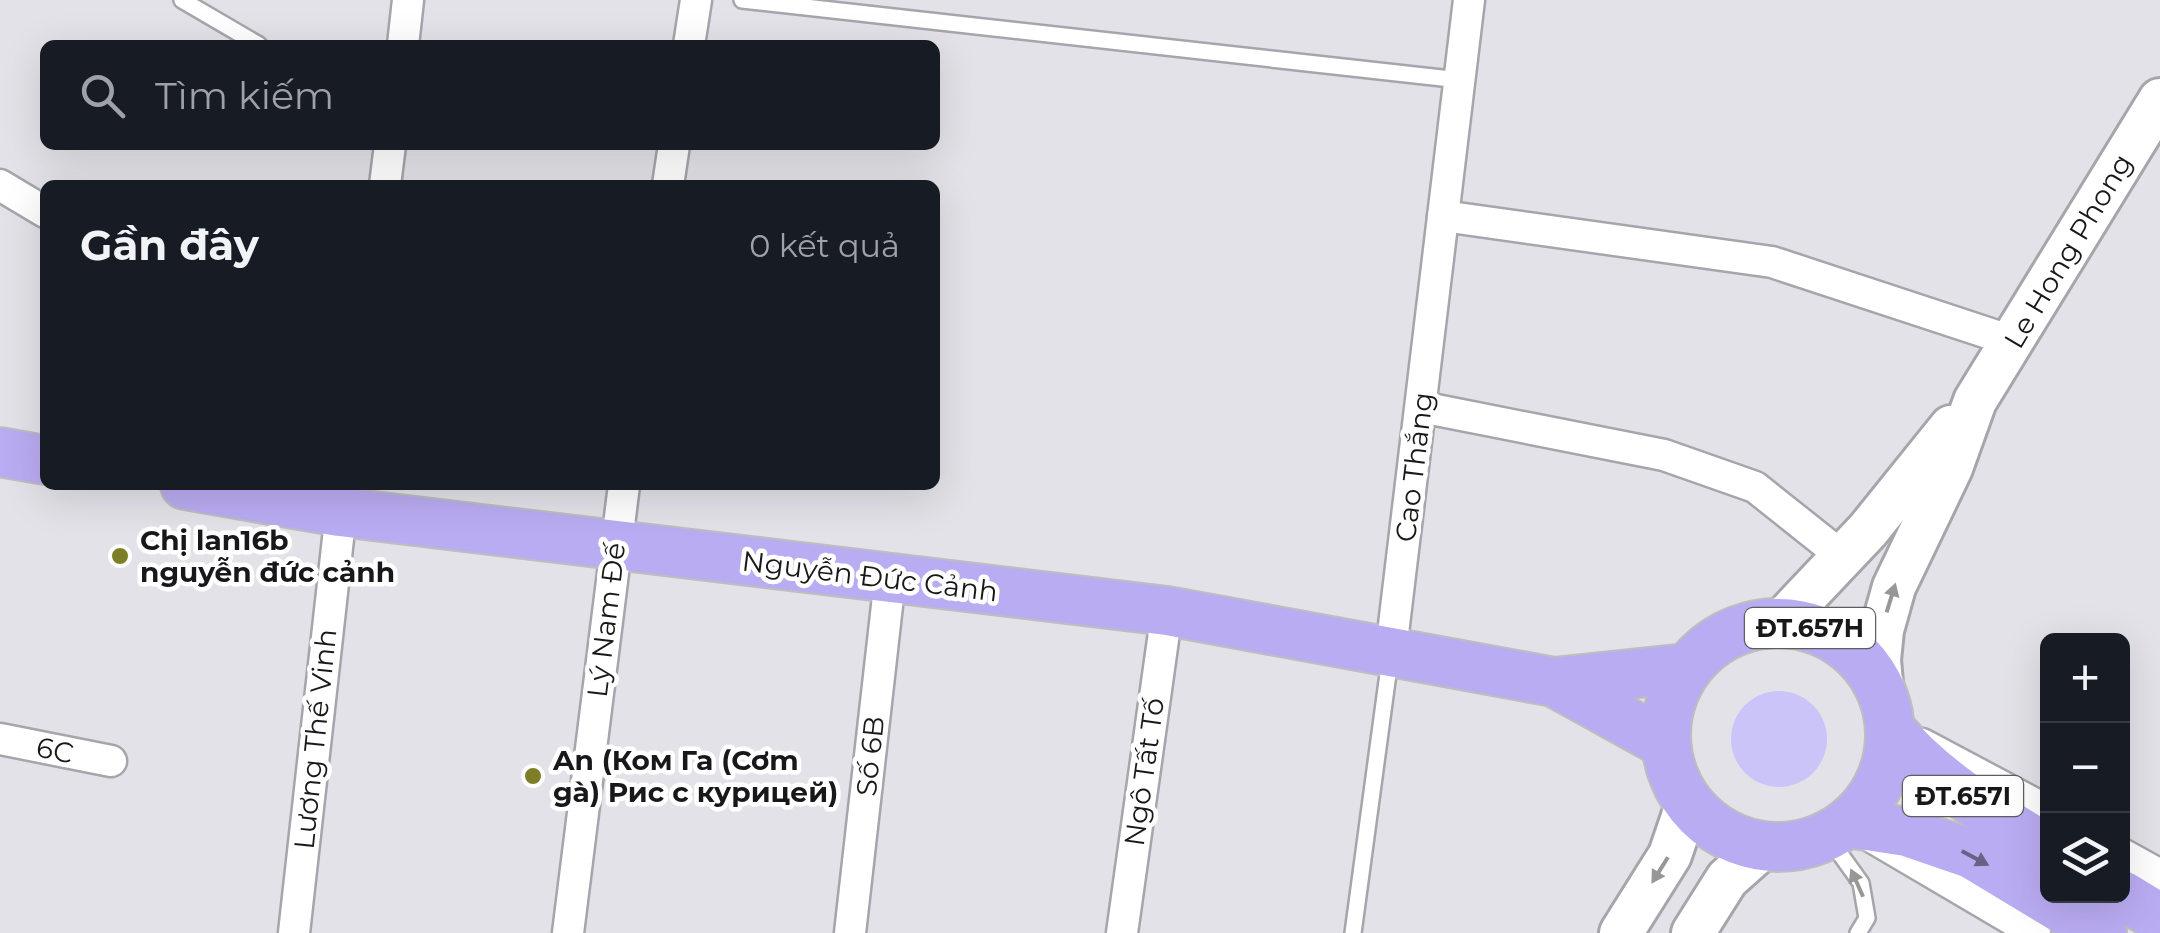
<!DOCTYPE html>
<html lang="vi">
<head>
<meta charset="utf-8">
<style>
	body { margin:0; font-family:Montserrat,sans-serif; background:#242831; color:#f1f3f6 }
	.controls { position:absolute; right:30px; bottom:30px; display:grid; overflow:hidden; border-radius:15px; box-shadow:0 10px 40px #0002 }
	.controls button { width:90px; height:90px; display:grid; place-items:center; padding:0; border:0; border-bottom:2px solid #363941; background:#171b24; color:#f1f3f6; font:50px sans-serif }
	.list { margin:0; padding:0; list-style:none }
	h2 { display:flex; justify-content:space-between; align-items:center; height:130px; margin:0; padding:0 40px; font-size:42px }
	h2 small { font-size:32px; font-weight:400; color:#9ea1a6 }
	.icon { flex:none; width:55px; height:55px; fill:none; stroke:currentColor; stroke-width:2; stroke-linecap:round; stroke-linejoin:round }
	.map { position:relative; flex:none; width:2160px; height:933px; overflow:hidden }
	.search { position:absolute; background:#171b24; box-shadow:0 10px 40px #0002; left:40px; top:40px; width:900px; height:110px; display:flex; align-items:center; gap:25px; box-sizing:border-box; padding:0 35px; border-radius:15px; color:#9ea1a6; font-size:38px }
	.panel { position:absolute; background:#171b24; box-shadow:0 10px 40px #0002; left:40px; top:180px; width:900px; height:310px; border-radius:15px }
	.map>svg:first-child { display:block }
	.green { fill:#cac4f9 }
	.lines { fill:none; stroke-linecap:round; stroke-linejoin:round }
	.lane-casing { stroke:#a5a5ab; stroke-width:20 }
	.street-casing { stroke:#a5a5ab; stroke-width:35 }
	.secondary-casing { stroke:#a5a5ab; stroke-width:48 }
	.primary-casing { stroke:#bebebf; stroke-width:52 }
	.lane { stroke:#fff; stroke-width:15 }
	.street { stroke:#fff; stroke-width:30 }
	.secondary { stroke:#fff; stroke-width:42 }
	.primary { stroke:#baacf2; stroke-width:48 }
	.oneway { fill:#979798 }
	.oneway2 { fill:#696286 }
	.poi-dot { fill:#7d7f28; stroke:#fff; stroke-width:4 }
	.labels { text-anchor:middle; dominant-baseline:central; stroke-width:9; stroke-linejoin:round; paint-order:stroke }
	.shield { fill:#fff; stroke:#5d5d5e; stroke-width:2.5 }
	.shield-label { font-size:25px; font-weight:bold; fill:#181719 }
	.street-label { font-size:28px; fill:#181719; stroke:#fff }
	.poi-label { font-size:28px; font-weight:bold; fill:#181719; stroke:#fff; text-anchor:start }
</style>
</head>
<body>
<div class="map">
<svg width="2160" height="933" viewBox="0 0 2160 933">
	<rect width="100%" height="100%" fill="#e3e2e8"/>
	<circle class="green" cx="1779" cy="739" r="48"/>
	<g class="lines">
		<defs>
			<g id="lane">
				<path d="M182 0 259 45"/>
				<path d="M742 0 1460 80"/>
				<path d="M1828 837 1861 883 1867 918 1858 933"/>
				<path d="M1353 933 1390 659"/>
			</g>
			<g id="street">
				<path d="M403 45 408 0"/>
				<path d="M689 45 696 0"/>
				<path d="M0 185 45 212"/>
				<path d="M385 185 390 145"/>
				<path d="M668 185 674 145"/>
				<path d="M1443 216 1772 262 2012 341"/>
				<path d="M1421 407 1664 455 1755 487 1843 557"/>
				<path d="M1391 650 1469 0"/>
				<path d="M0 739 111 761"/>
				<path d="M1922 744 2048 811"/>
				<path d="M1872 837 2035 933"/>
				<path d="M2122 854 2160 875"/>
				<path d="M294 933 344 485"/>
				<path d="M568 933 624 485"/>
				<path d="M850 933 890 579"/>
				<path d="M1122 933 1167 611"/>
			</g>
			<g id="secondary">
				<path d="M1781 622 1868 530 1951 427"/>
				<path d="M1882 694 1879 660 1882 630 1894 587 1951 468 1975 401 2160 100"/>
				<path d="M1621 933 1670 855 1688 802"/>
				<path d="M1693 933 1727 879 1763 847"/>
			</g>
			<g id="primary">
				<path d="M0 452 45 460"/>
				<path d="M185 485 340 512 1167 611 1554 682 1687 668"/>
				<circle cx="1778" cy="735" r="112"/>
				<path d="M1554 682 1666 744"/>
				<path d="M1890 729C1934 781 1990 814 2048 849"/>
				<path d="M1848 823 1907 832 1971 854 2102 933"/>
				<path d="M2122 895 2160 918"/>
			</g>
		</defs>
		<use href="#lane" class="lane-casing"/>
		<use href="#street" class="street-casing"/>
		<use href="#secondary" class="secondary-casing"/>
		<use href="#primary" class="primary-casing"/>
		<use href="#lane" class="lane"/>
		<use href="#street" class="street"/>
		<use href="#secondary" class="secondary"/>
		<use href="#primary" class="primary"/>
	</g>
	<defs><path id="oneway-solid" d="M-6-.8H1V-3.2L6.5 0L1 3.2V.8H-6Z" transform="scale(2.5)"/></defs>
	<g class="oneway">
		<use href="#oneway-solid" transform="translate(1891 598) rotate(-73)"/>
		<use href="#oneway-solid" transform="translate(1660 870) rotate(122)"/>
		<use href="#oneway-solid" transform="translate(1857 883) rotate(-114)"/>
	</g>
	<use class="oneway2" href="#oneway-solid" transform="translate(1975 858) rotate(28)"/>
	<g class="poi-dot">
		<circle cx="120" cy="556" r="10"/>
		<circle cx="533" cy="776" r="10"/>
	</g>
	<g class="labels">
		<g class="shield">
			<rect x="1745" y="608" width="130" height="40" rx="8"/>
			<rect x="1903" y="776" width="120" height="40" rx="8"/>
		</g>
		<g class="shield-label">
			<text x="1810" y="628">ĐT.657H</text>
			<text x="1963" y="796">ĐT.657I</text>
		</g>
		<g class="street-label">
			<text transform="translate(2068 251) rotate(-59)">Le Hong Phong</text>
			<text transform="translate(1414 467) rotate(-83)">Cao Thắng</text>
			<text transform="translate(870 576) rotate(7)">Nguyễn Đức Cảnh</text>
			<text transform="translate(606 620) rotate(-83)">Lý Nam Đế</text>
			<text transform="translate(315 739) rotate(-84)">Lương Thế Vinh</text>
			<text transform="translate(55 750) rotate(12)">6C</text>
			<text transform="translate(870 756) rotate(-84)">Số 6B</text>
			<text transform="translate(1144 772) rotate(-82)">Ngô Tất Tố</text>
		</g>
		<g class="poi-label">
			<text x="140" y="540">Chị lan16b<tspan x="140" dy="32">nguyễn đức cảnh</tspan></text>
			<text x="553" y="760">An (Ком Га (Cơm<tspan x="553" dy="32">gà) Рис с курицей)</tspan></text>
		</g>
	</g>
</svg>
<div class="controls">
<button>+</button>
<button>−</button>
<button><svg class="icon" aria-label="layers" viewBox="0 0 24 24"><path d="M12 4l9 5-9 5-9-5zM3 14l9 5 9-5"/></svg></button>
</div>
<div class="search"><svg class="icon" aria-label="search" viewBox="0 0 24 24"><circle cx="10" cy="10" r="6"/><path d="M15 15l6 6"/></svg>Tìm kiếm</div>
<section class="panel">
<h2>Gần đây<small>0 kết quả</small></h2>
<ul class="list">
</ul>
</section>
</div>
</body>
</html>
